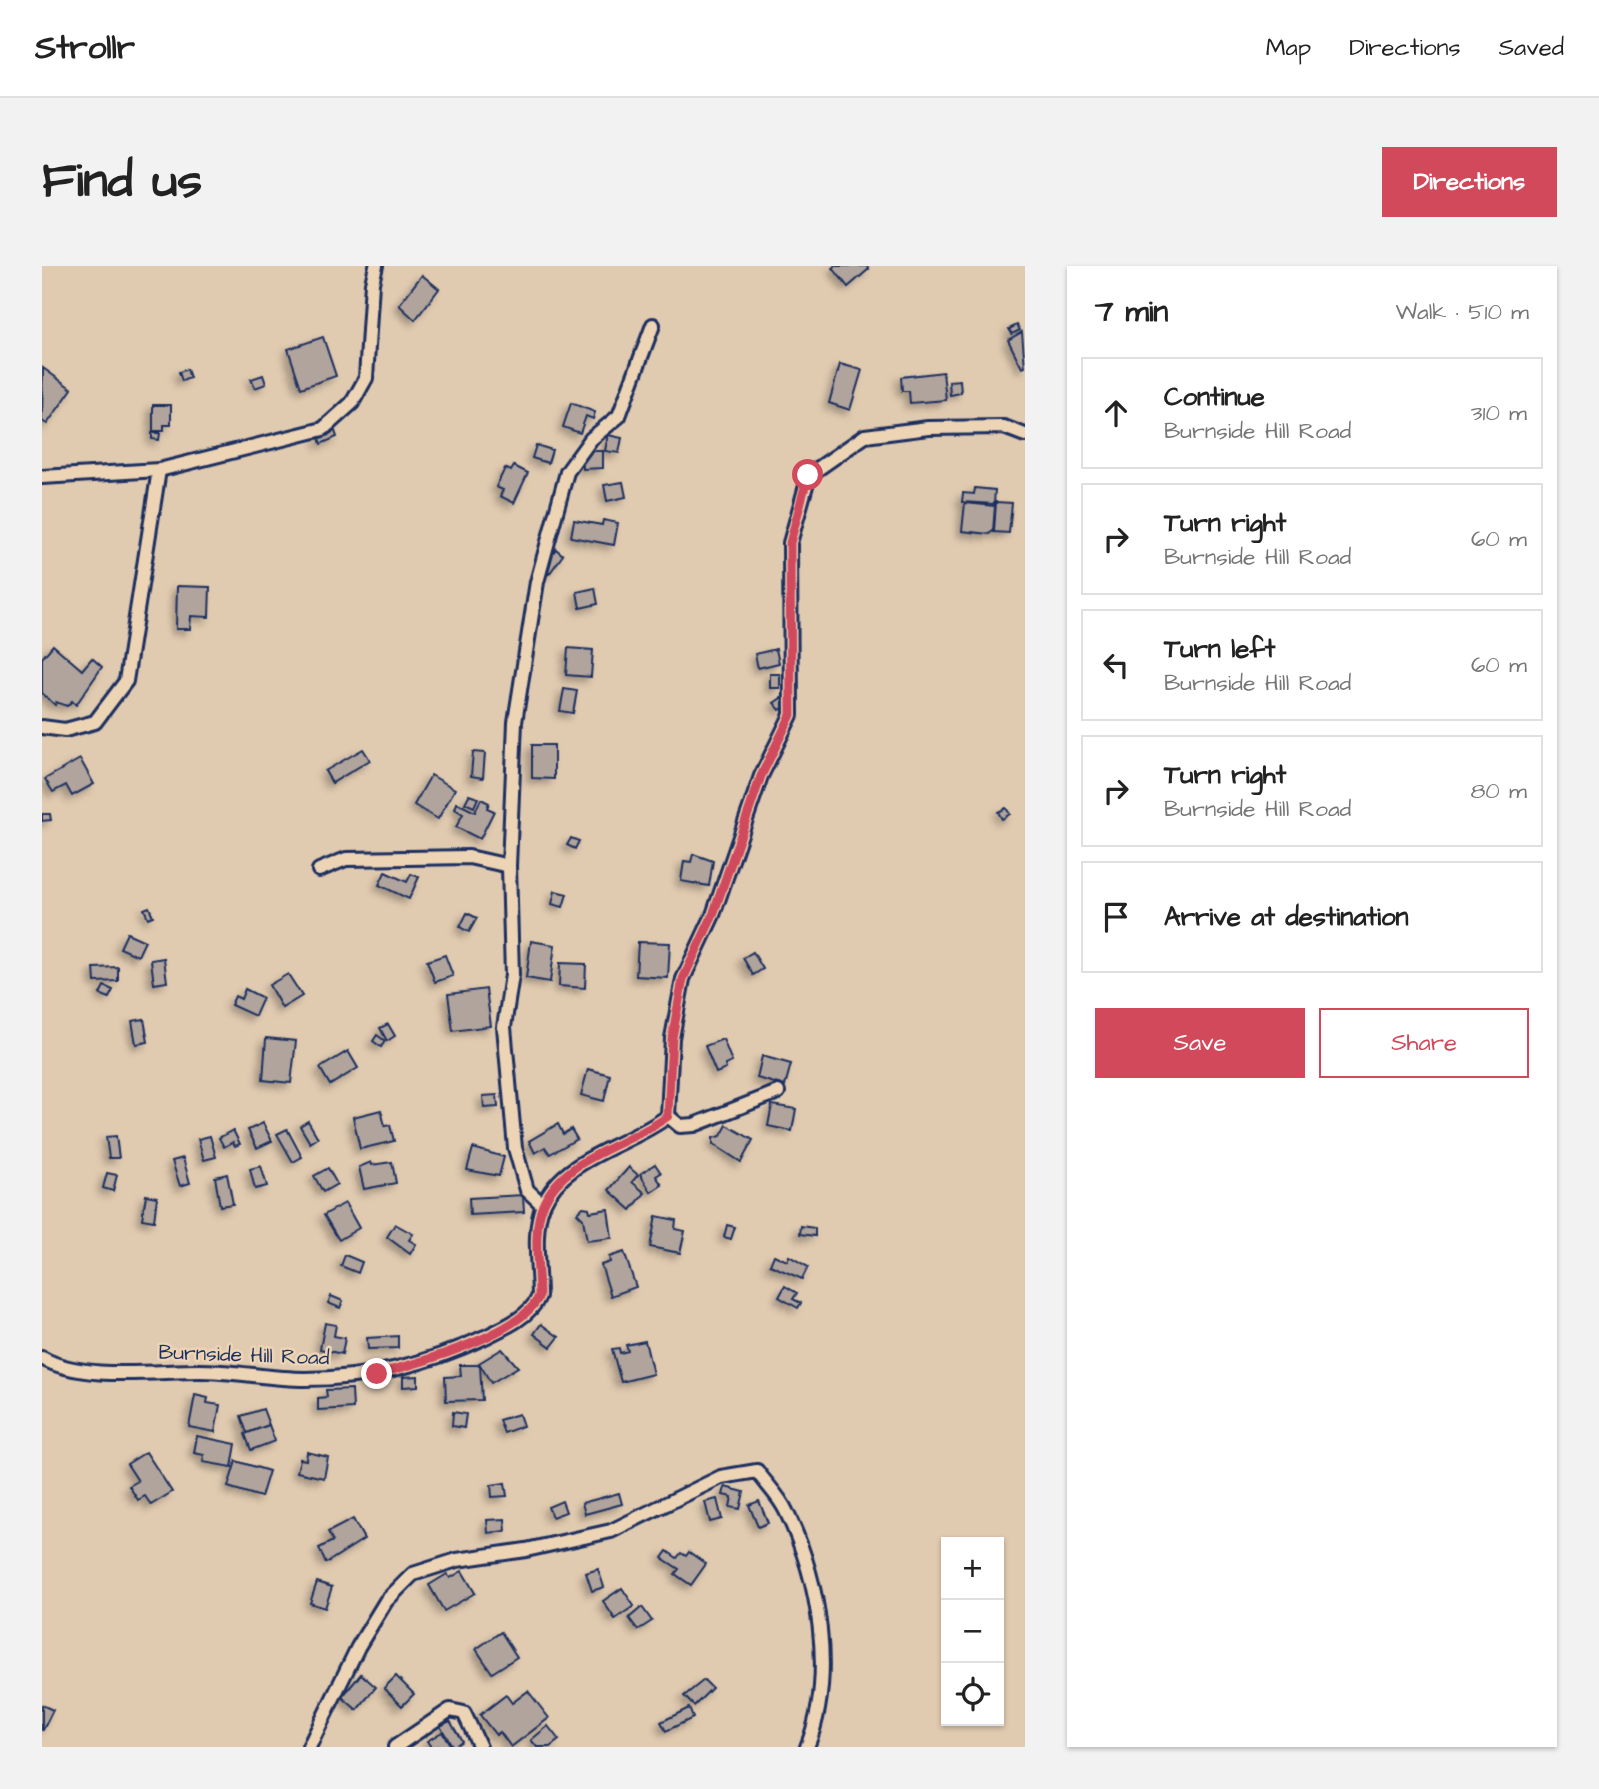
<!DOCTYPE html>
<html lang="en">
<head>
<meta charset="utf-8">
<style>
	body { margin:0; font-family:"Architects Daughter",sans-serif; background:#f2f2f2; color:#222 }
	.controls { position:absolute; right:21px; bottom:21px; display:grid; overflow:hidden; border-radius:0px; box-shadow:0 2px 5px #0004 }
	.controls button { width:63px; height:63px; display:grid; place-items:center; padding:0; border:0; border-bottom:2px solid #e0e0e0; background:#fff; color:#222; font:35px sans-serif }
	.stop { position:absolute; width:21px; height:21px; margin:-16px; border:5px solid #d1495b; border-radius:50%; background:#fff }
	.stop.end { background:#d1495b; border-color:#fff; box-shadow:0 2px 7px #0008 }
	.list { margin:0; padding:0; list-style:none }
	h2 { display:flex; justify-content:space-between; align-items:center; height:91px; margin:0; padding:0 28px; font-size:30px }
	h2 small { font-size:23px; font-weight:400; color:#767676 }
	.list li { display:grid; grid-template-columns:46px 1fr auto; gap:21px; align-items:center; box-sizing:border-box; height:112px; margin:0 14px 14px; padding:0 14px; border:2px solid #e0e0e0; border-radius:0px }
	.list b { display:block; font-size:26px; white-space:nowrap }
	.list p { margin:0; font-size:23px; white-space:nowrap; color:#767676 }
	.list em { font-size:23px; font-style:normal; color:#767676 }
	.actions { display:flex; gap:14px; padding:21px 28px }
	.actions a { flex:1; padding:16px 0; border:2px solid #d1495b; border-radius:0px; text-align:center; font-size:24px; color:#d1495b }
	.actions .main { background:#d1495b; color:#fff }
	.icon { flex:none; width:38px; height:38px; fill:none; stroke:currentColor; stroke-width:2; stroke-linecap:round; stroke-linejoin:round }
	.map { position:relative; flex:none; width:983px; height:1481px; overflow:hidden; border-radius:0px }
	header { display:flex; align-items:center; gap:42px; box-sizing:border-box; height:98px; padding:0 35px; background:#fff; border-bottom:2px solid #e0e0e0 }
	header strong { font-size:33px }
	nav { display:flex; gap:38px; margin-inline-start:auto; font-size:24px }
	.intro { display:flex; align-items:center; justify-content:space-between; box-sizing:border-box; height:168px; padding:0 42px }
	h1 { margin:0; font-size:49px }
	.button { padding:18px 32px; border-radius:0px; background:#d1495b; color:#fff; font-size:24px; font-weight:700 }
	main { display:flex; gap:42px; padding:0 42px }
	aside { flex:1; background:#fff; border-radius:0px; box-shadow:0 2px 5px #0004 }
	.map>svg:first-child { display:block }
	.building { fill:#b0a49c; stroke:#1b2f5e; stroke-width:2; filter:url(#shadow) }
	.lines { fill:none; stroke-linecap:round; stroke-linejoin:round }
	.minor-casing { stroke:#1b2f5e; stroke-width:18 }
	.minor { stroke:#edd4b5; stroke-width:12 }
	.route { stroke:#d1495b; stroke-width:9 }
	.labels { text-anchor:middle; dominant-baseline:central; stroke-width:5; stroke-linejoin:round; paint-order:stroke }
	.street-label { font-size:21px; fill:#1b2f5e; stroke:#edd4b5 }
</style>
</head>
<body>
<header>
<strong>Strollr</strong>
<nav><a>Map</a><a>Directions</a><a>Saved</a></nav>
</header>
<div class="intro"><h1>Find us</h1><a class="button">Directions</a></div>
<main>
<div class="map">
<svg width="983" height="1481" viewBox="0 0 983 1481">
	<defs>
		<filter id="shadow"><feDropShadow dx="-4.5" dy="4.5" stdDeviation="3.5" flood-color="#0004"/></filter>
	</defs>
	<rect width="100%" height="100%" fill="#e0cab0"/>
	<filter id="ink" filterUnits="userSpaceOnUse"><feTurbulence type="fractalNoise" baseFrequency=".0143" numOctaves="2"/><feDisplacementMap in="SourceGraphic" scale="14" xChannelSelector="R" yChannelSelector="G"/><feConvolveMatrix kernelMatrix="1 2 1 2 8 2 1 2 1" color-interpolation-filters="sRGB"/></filter>
	<g filter="url(#ink)">
		<g class="building">
			<path d="M792 0H825L827 3 806 21 791 2Z"/>
			<path d="M380 9 397 23 373 54 357 39Z"/>
			<path d="M975 59 978 64 970 68 967 63Z"/>
			<path d="M980 66 983 101 980 102 966 74Z"/>
			<path d="M281 71 294 110 259 122 246 83Z"/>
			<path d="M798 98 820 104 808 144 787 137Z"/>
			<path d="M1 102 30 123 5 158 0 155Z"/>
			<path d="M145 103 148 112 140 115 137 106Z"/>
			<path d="M901 106 904 134 868 137 867 125H860L859 111Z"/>
			<path d="M221 109 224 118 213 122 209 113Z"/>
			<path d="M918 114 919 127 908 129 907 115Z"/>
			<path d="M529 137 553 146 551 153 544 150 538 167 521 161Z"/>
			<path d="M111 139H129V159H122V165H111Z"/>
			<path d="M293 165 295 171 279 178 277 172Z"/>
			<path d="M110 167H118L117 174 110 173Z"/>
			<path d="M566 169 580 172 577 187 563 185Z"/>
			<path d="M494 179 510 184 506 197 490 192Z"/>
			<path d="M540 185H561V202L541 203Z"/>
			<path d="M472 200 486 207 472 237 458 230 461 224 454 221 463 202 469 205Z"/>
			<path d="M581 216 584 231 565 235 562 219Z"/>
			<path d="M933 222 953 224 952 238 920 236 921 227 932 228Z"/>
			<path d="M954 236 970 237 967 267 952 266Z"/>
			<path d="M923 237 953 240 951 265 947 268 920 265Z"/>
			<path d="M532 254 560 259 561 254 576 257 572 279 529 271Z"/>
			<path d="M514 283 521 289 507 308 499 302Z"/>
			<path d="M135 320 168 321 167 351 149 350 148 363H134Z"/>
			<path d="M553 322 556 338 538 342 535 326Z"/>
			<path d="M11 379 40 404 50 392 60 401 34 439 30 435 25 440 14 436 13 439 0 427V392Z"/>
			<path d="M526 382 551 384 549 411 524 409Z"/>
			<path d="M734 383 737 397 716 402 713 388Z"/>
			<rect x="728" y="408" width="10" height="14"/>
			<path d="M522 423 535 425 531 447 518 445Z"/>
			<path d="M739 432 745 439 738 444 732 437Z"/>
			<path d="M490 479H512V513L490 512Z"/>
			<path d="M321 483 328 494 290 517 283 505Z"/>
			<path d="M431 486 443 487 441 512 429 510Z"/>
			<path d="M38 493 52 518 30 530 24 519 11 526 3 513Z"/>
			<path d="M389 509 413 523 396 553 372 539Z"/>
			<path d="M427 529 436 532 432 541 423 537Z"/>
			<path d="M439 533 447 537 445 542 452 545 438 573 414 561 421 548 413 543 415 537 433 546Z"/>
			<path d="M964 542 968 548 960 553 956 546Z"/>
			<path d="M0 548H8L9 554 0 555Z"/>
			<path d="M529 572 537 575 533 583 525 579Z"/>
			<path d="M651 588 671 595 667 620 639 615 642 595 649 596Z"/>
			<path d="M343 606 365 616 369 608 377 611 367 633 337 619Z"/>
			<path d="M513 625 525 628 521 641 510 638Z"/>
			<path d="M107 641 111 650 106 652 102 643Z"/>
			<path d="M425 647 435 652 427 666 418 661Z"/>
			<path d="M85 667 103 675 96 690 78 682Z"/>
			<path d="M489 675 513 679 508 716 484 712Z"/>
			<path d="M596 676 628 677 626 712 594 710Z"/>
			<path d="M711 686 721 703 711 709 701 692Z"/>
			<path d="M403 689 411 710 393 716 385 695Z"/>
			<path d="M122 692 125 716 112 718 109 694Z"/>
			<path d="M518 697 544 698 543 722 517 720Z"/>
			<path d="M76 701V715L53 716 52 702Z"/>
			<path d="M246 708 260 730 240 742 227 719Z"/>
			<path d="M62 720 71 724 67 732 58 728Z"/>
			<path d="M203 723 221 732 213 750 189 739 193 730 199 733Z"/>
			<path d="M444 723 449 760 411 765 406 728Z"/>
			<path d="M102 753 106 776 94 778 90 755Z"/>
			<path d="M346 758 353 770 345 775 338 762Z"/>
			<path d="M335 769 343 775 339 781 331 775Z"/>
			<path d="M224 772 254 775 249 817 221 814Z"/>
			<path d="M681 773 690 796 683 799 684 803 674 807 663 780Z"/>
			<path d="M306 785 316 802 288 819 278 802Z"/>
			<path d="M720 790 749 798 743 820 715 812Z"/>
			<path d="M546 803 568 809 562 835 539 829Z"/>
			<path d="M455 829 456 841 442 842 441 830Z"/>
			<path d="M730 839 754 843 750 865 726 860Z"/>
			<path d="M339 844 343 860 348 859 352 875 318 883 311 851Z"/>
			<path d="M266 855 276 872 268 877 258 860Z"/>
			<path d="M221 857 230 875 215 882 206 864Z"/>
			<path d="M516 858 521 868 529 863 535 873 508 888 503 881 493 887 487 875Z"/>
			<path d="M685 859 711 874 699 896 671 878V872L679 870Z"/>
			<path d="M245 863 260 891 251 896 235 868Z"/>
			<path d="M191 864 198 878 193 880 191 876 182 881 177 872Z"/>
			<path d="M74 870 77 892H67L64 871Z"/>
			<path d="M168 870 174 891 162 894 156 873Z"/>
			<path d="M431 882 462 891 457 910 425 904Z"/>
			<path d="M141 892 148 917 138 920 130 895Z"/>
			<path d="M329 896 330 899 350 896 354 917 322 923 317 901Z"/>
			<path d="M613 898 619 907 614 910 620 919 609 926 598 908Z"/>
			<path d="M219 900 225 920 213 923 208 903Z"/>
			<path d="M587 901 596 909 590 916 603 927 589 944 567 924Z"/>
			<path d="M286 902 295 918 281 926 272 910Z"/>
			<path d="M65 907 75 909 71 925 61 922Z"/>
			<path d="M185 908 191 938 178 940 173 911Z"/>
			<path d="M104 929 115 931 112 955 100 953Z"/>
			<path d="M481 929 482 946 428 949 427 932Z"/>
			<path d="M303 937 317 962 297 974 282 949Z"/>
			<path d="M541 941 547 942 548 946 566 943 570 972 545 975 541 953 535 947Z"/>
			<path d="M614 950 634 954 633 963 643 965 638 987 608 981Z"/>
			<path d="M353 958 371 968 367 974 374 978 368 988 345 971Z"/>
			<path d="M685 959 693 961 689 973 682 971Z"/>
			<path d="M759 960 773 962V970L758 968Z"/>
			<path d="M582 986 594 1021 569 1030 559 999 568 996 567 991Z"/>
			<path d="M303 989 320 996 316 1007 299 1000Z"/>
			<path d="M732 989 745 995 747 990 766 1001 760 1013 728 999Z"/>
			<path d="M743 1020 755 1027 751 1033 759 1037 756 1042 737 1031Z"/>
			<path d="M289 1030 301 1035 298 1042 286 1037Z"/>
			<path d="M283 1057 294 1059 292 1070 303 1072 300 1088 278 1083Z"/>
			<path d="M499 1058 517 1071 509 1081 492 1068Z"/>
			<path d="M356 1070V1082L326 1083 325 1072Z"/>
			<path d="M603 1075 611 1108 579 1116 570 1083 577 1082 578 1087 586 1085 584 1079Z"/>
			<path d="M460 1083 476 1101 449 1117 437 1097Z"/>
			<path d="M418 1099H438L440 1134 404 1135 403 1111 419 1110Z"/>
			<path d="M376 1110V1120L361 1121V1111Z"/>
			<path d="M310 1123 311 1142 276 1144V1132L285 1131 284 1124Z"/>
			<path d="M153 1129 166 1132 165 1137 178 1139 173 1166 147 1161Z"/>
			<path d="M221 1143 227 1159 205 1167 199 1150Z"/>
			<path d="M411 1146 424 1148 422 1162 410 1160Z"/>
			<path d="M477 1148 481 1160 462 1167 457 1154Z"/>
			<path d="M227 1159 233 1175 209 1184 203 1168Z"/>
			<path d="M155 1170 194 1178 190 1201 161 1196 162 1189 152 1187Z"/>
			<path d="M104 1186 130 1226 109 1239 103 1230 96 1234 87 1220 96 1215 85 1198Z"/>
			<path d="M265 1186 286 1191 282 1212 255 1206 258 1193 264 1194Z"/>
			<path d="M194 1195 227 1205 219 1231 186 1221Z"/>
			<path d="M463 1217 465 1230 450 1231 449 1219Z"/>
			<path d="M683 1221 702 1226 698 1243 688 1241 690 1231 681 1229Z"/>
			<path d="M577 1227 580 1238 543 1248 540 1237Z"/>
			<path d="M675 1233 680 1253 668 1256 663 1236Z"/>
			<path d="M520 1235 524 1246 510 1251 506 1241Z"/>
			<path d="M717 1235 726 1257 716 1261 707 1239Z"/>
			<path d="M311 1253 322 1273 284 1297 277 1282 291 1275 286 1266Z"/>
			<path d="M463 1253 464 1265 446 1267 445 1254Z"/>
			<path d="M625 1285 635 1292 639 1287 644 1290 647 1286 664 1298 649 1319 633 1308 637 1303 620 1292Z"/>
			<path d="M556 1303 562 1321 550 1325 544 1307Z"/>
			<path d="M420 1305 433 1327 402 1345 387 1319 405 1308 408 1312Z"/>
			<path d="M275 1316 290 1321 283 1342 268 1337Z"/>
			<path d="M580 1322 592 1340 573 1353 561 1335Z"/>
			<path d="M600 1341 610 1355 596 1364 587 1352Z"/>
			<path d="M459 1366 475 1391 450 1407 434 1383Z"/>
			<path d="M319 1408 334 1421 315 1444 300 1431Z"/>
			<path d="M354 1410 372 1428 360 1440 342 1422Z"/>
			<path d="M662 1414 670 1422 652 1440 642 1430Z"/>
			<path d="M486 1425 507 1452 469 1481 458 1466 454 1469 438 1449 464 1429 470 1437Z"/>
			<path d="M0 1439 11 1444 1 1464H0Z"/>
			<path d="M647 1442 651 1452 624 1465 619 1456Z"/>
			<path d="M408 1455 420 1475 411 1481 398 1460Z"/>
			<path d="M506 1460 517 1474 508 1481H495L489 1474Z"/>
			<path d="M400 1466 409 1480 389 1481 385 1475Z"/>
		</g>
		<g class="lines">
			<defs>
				<g id="minor">
					<path d="M0 211 117 204 281 163 310 137 324 112 330 17 334 0"/>
					<path d="M0 461 23 464 53 456 84 415 117 204"/>
					<path d="M277 604 304 593 427 591 467 600"/>
					<path d="M626 850 638 860 652 859 736 826"/>
					<path d="M501 939 485 924 473 882 462 761 470 709 467 600 473 456 495 316 525 206 549 173 577 150 611 59"/>
					<path d="M0 1092C40 1115 111 1105 157 1105 193 1105 228 1113 263 1113 326 1113 386 1098 443 1071 462 1062 489 1050 497 1030 497 1003 490 965 501 939 522 890 588 880 626 850L630 772 641 713 671 649 719 510 749 449 748 277 767 209 823 170 886 162 962 161 983 169"/>
					<path d="M267 1481 316 1381 344 1335 371 1308 415 1294 484 1284 569 1265 679 1211 715 1205C724 1218 737 1230 744 1245 777 1313 794 1409 765 1481"/>
					<path d="M353 1481 408 1444 422 1447 438 1481"/>
				</g>
			</defs>
			<use href="#minor" class="minor-casing"/>
			<use href="#minor" class="minor"/>
		</g>
	</g>
	<g class="lines" filter="url(#ink)">
		<path class="route" d="M335 1108C374 1098 481 1068 497 1030 497 1003 490 965 501 939 522 890 587 880 626 850L630 772 641 713 671 649 719 510 749 449 748 277 766 209"/>
	</g>
	<g class="labels">
		<g class="street-label">
			<text transform="translate(202 1089) rotate(2)">Burnside Hill Road</text>
		</g>
	</g>
</svg>
<div class="controls">
<button>+</button>
<button>−</button>
<button><svg class="icon" aria-label="locate" viewBox="0 0 24 24"><circle cx="12" cy="12" r="6"/><path d="M12 2v4M12 18v4M2 12h4M18 12h4"/></svg></button>
</div>
<div class="stop" style="left:766px;top:209px"></div>
<div class="stop end" style="left:335px;top:1108px"></div>
</div>
<aside>
<h2>7 min<small>Walk · 510 m</small></h2>
<ul class="list">
<li><svg class="icon" aria-label="ahead" viewBox="0 0 24 24"><path d="M12 20V5M6 11l6-6 6 6"/></svg><div><b>Continue</b><p>Burnside Hill Road</p></div><em>310 m</em></li>
<li><svg class="icon" aria-label="right" viewBox="0 0 24 24"><path d="M7 20v-9h11M14 6l5 5-5 5"/></svg><div><b>Turn right</b><p>Burnside Hill Road</p></div><em>60 m</em></li>
<li><svg class="icon" aria-label="left" viewBox="0 0 24 24"><path d="M17 20v-9H6M10 6l-5 5 5 5"/></svg><div><b>Turn left</b><p>Burnside Hill Road</p></div><em>60 m</em></li>
<li><svg class="icon" aria-label="right" viewBox="0 0 24 24"><path d="M7 20v-9h11M14 6l5 5-5 5"/></svg><div><b>Turn right</b><p>Burnside Hill Road</p></div><em>80 m</em></li>
<li><svg class="icon" aria-label="arrive" viewBox="0 0 24 24"><path d="M6 21V4h12l-3 4 3 4H6"/></svg><div><b>Arrive at destination</b></div></li>
</ul>
<div class="actions"><a class="main">Save</a><a>Share</a></div>
</aside>
</main>
</body>
</html>
